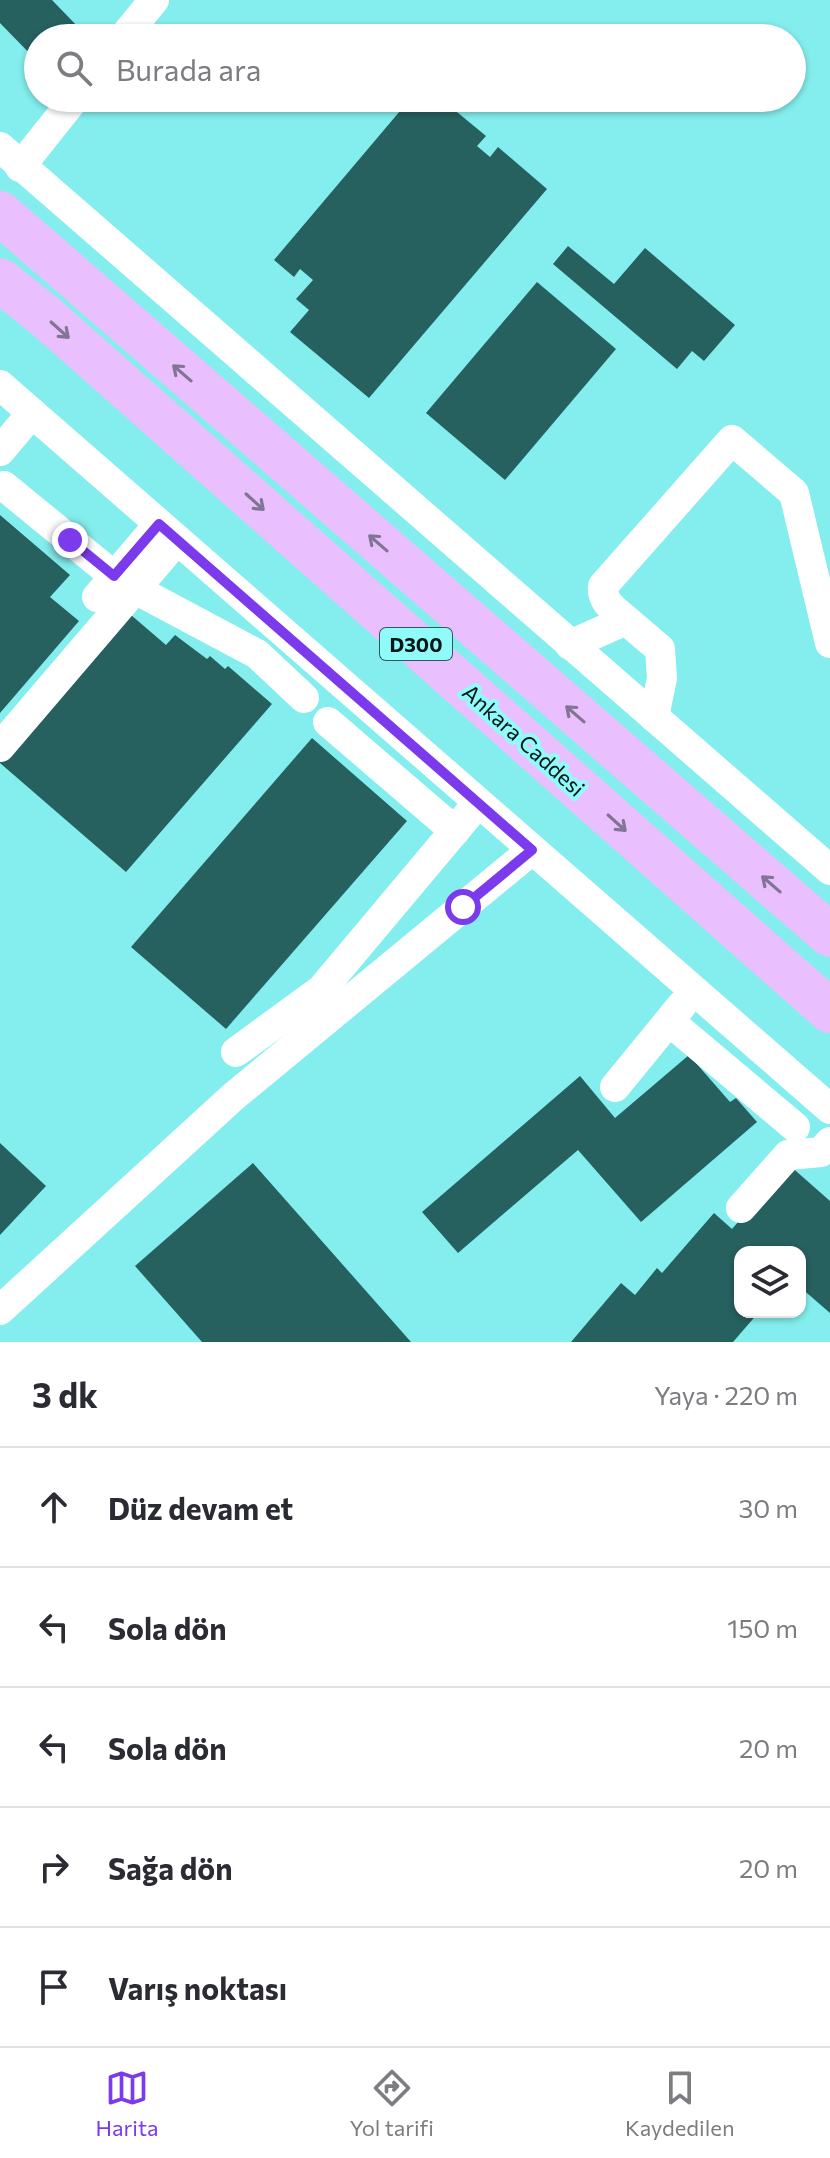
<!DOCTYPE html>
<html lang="tr">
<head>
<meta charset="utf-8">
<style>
	body { margin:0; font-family:Commissioner,sans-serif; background:#f7f7f7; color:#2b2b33 }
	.controls { position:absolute; right:24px; bottom:24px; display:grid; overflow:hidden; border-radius:16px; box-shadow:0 2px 6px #0004 }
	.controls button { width:72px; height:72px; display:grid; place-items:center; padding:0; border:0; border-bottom:2px solid #e1e1e2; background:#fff; color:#2b2b33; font:40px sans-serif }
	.stop { position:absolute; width:24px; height:24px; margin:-18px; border:6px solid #7c3aed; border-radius:50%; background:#fff }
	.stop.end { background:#7c3aed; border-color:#fff; box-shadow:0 2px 8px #0008 }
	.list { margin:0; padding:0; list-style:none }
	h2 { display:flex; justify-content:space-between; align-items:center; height:104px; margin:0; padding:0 32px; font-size:34px }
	h2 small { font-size:26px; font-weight:400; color:#7c7c81 }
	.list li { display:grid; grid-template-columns:52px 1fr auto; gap:24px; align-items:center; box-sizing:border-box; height:120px; padding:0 32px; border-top:2px solid #e1e1e2 }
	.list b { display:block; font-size:30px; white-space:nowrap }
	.list em { font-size:26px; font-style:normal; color:#7c7c81 }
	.icon { flex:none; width:44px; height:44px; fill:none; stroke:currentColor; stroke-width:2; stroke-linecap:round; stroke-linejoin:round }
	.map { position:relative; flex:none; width:830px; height:1342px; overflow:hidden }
	.search { position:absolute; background:#fff; box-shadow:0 2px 6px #0004; left:24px; right:24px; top:24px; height:88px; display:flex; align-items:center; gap:20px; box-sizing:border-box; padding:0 28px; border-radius:44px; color:#7c7c81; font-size:30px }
	.sheet { height:704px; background:#fff }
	nav { display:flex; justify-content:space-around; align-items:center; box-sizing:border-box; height:112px; border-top:2px solid #e1e1e2; background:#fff; font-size:22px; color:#7c7c81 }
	nav a { display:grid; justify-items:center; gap:4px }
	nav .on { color:#7c3aed }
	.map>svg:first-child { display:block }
	.building { fill:#26605f }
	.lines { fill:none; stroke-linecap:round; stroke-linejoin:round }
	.minor { stroke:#fff; stroke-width:30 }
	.highway { stroke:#e9c0fd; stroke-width:44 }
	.oneway { stroke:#817495 }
	.route { stroke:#7c3aed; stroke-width:10 }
	.labels { text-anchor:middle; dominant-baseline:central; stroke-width:8; stroke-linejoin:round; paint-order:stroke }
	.shield { fill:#91fbfa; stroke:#2c5b5a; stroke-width:2 }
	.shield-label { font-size:20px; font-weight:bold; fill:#011616 }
	.street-label { font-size:22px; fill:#011616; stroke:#91fbfa }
</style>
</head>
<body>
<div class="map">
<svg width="830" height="1342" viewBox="0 0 830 1342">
	<rect width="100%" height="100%" fill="#83eeed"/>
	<g class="building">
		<path d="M0 0H52L82 31 75 38H38V62L0 23Z"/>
		<path d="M411 98H440L486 136 477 146 490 157 498 147 547 189 369 398 290 332 309 310 296 299 313 280 300 269 294 277 274 260Z"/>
		<path d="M568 246 614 284 645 248 735 325 704 361 692 351 677 369 553 264Z"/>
		<path d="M537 282 616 349 505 480 426 413Z"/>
		<path d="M0 515 70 575 50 597 79 621 0 713Z"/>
		<path d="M124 609 166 645 175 635 207 659 210 656 225 669 228 666 272 704 126 872 0 763V752Z"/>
		<path d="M312 738 407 821 226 1029 131 947Z"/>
		<path d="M689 1055 730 1102 736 1098 757 1122 641 1222 578 1150 458 1253 422 1212 580 1076 615 1118Z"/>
		<path d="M0 1143 46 1186 0 1235Z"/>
		<path d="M253 1163 411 1342H202L135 1266Z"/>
		<path d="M788 1164 830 1201V1313L800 1287V1252H740V1312H759L733 1342H571L621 1283 635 1295 657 1268 662 1273 714 1213 732 1229Z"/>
	</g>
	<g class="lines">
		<g class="minor">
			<path d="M123 38 154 0"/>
			<path d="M0 147 830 870"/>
			<path d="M20 167 75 98"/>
			<path d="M0 385 830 1109"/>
			<path d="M0 451 32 413"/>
			<path d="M4 486 114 576"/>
			<path d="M135 589 257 654 304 698"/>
			<path d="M97 597 159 524"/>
			<path d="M626 620C615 610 601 602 603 586L732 440 794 493 830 643"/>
			<path d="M570 645 626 620 660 649 662 678 654 717"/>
			<path d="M328 722 455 831"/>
			<path d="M0 747 177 540"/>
			<path d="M669 1021 795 1127"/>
			<path d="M236 1052 322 989 478 803"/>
			<path d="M615 1087 682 1005"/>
			<path d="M741 1208 788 1155 821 1152 830 1142"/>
			<path d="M0 1310 234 1096 532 850"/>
		</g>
		<g class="highway">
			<path d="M0 213 830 935"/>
			<path d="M0 280 46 317 830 1011"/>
		</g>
	</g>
	<defs><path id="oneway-shaft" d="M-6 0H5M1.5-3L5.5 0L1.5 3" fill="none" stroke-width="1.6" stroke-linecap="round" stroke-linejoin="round" transform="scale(2)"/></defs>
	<g class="oneway">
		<use href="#oneway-shaft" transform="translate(60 330) rotate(42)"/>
		<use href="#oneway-shaft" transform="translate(182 373) rotate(-139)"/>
		<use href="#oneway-shaft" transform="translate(255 502) rotate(42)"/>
		<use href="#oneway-shaft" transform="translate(378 543) rotate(-139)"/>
		<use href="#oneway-shaft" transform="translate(575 714) rotate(-139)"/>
		<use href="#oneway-shaft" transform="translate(617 823) rotate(42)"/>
		<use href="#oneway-shaft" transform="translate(771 884) rotate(-139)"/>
	</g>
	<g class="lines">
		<path class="route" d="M70 540 114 576 159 524 532 850 463 907"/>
	</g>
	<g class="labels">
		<rect class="shield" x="380" y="628" width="72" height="32" rx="6"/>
		<g class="shield-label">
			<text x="416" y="644">D300</text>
		</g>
		<g class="street-label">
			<text transform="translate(524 740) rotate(42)">Ankara Caddesi</text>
		</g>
	</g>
</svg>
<div class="controls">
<button><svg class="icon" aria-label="layers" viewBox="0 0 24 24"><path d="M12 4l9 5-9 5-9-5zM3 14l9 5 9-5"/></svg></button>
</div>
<div class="stop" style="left:463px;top:907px"></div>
<div class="stop end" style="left:70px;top:540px"></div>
<div class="search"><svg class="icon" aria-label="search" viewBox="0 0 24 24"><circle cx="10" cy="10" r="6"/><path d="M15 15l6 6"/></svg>Burada ara</div>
</div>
<section class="sheet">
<h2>3 dk<small>Yaya · 220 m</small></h2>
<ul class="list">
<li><svg class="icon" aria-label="ahead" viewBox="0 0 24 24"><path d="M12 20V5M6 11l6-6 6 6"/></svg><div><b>Düz devam et</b></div><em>30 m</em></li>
<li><svg class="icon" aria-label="left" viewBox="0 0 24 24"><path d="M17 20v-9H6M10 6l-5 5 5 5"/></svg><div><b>Sola dön</b></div><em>150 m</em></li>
<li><svg class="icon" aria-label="left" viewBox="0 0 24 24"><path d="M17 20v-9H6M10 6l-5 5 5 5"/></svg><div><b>Sola dön</b></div><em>20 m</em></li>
<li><svg class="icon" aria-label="right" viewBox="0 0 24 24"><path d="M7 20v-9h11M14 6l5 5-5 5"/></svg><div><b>Sağa dön</b></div><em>20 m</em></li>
<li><svg class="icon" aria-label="arrive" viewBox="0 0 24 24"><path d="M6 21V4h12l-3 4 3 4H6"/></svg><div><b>Varış noktası</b></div></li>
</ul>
</section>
<nav>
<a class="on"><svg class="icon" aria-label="map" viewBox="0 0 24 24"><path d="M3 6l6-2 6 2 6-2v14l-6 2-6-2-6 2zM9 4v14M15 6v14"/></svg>Harita</a>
<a><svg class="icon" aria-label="directions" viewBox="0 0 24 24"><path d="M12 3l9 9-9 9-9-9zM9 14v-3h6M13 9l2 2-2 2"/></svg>Yol tarifi</a>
<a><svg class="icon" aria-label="saved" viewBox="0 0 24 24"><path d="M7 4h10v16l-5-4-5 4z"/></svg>Kaydedilen</a>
</nav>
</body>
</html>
